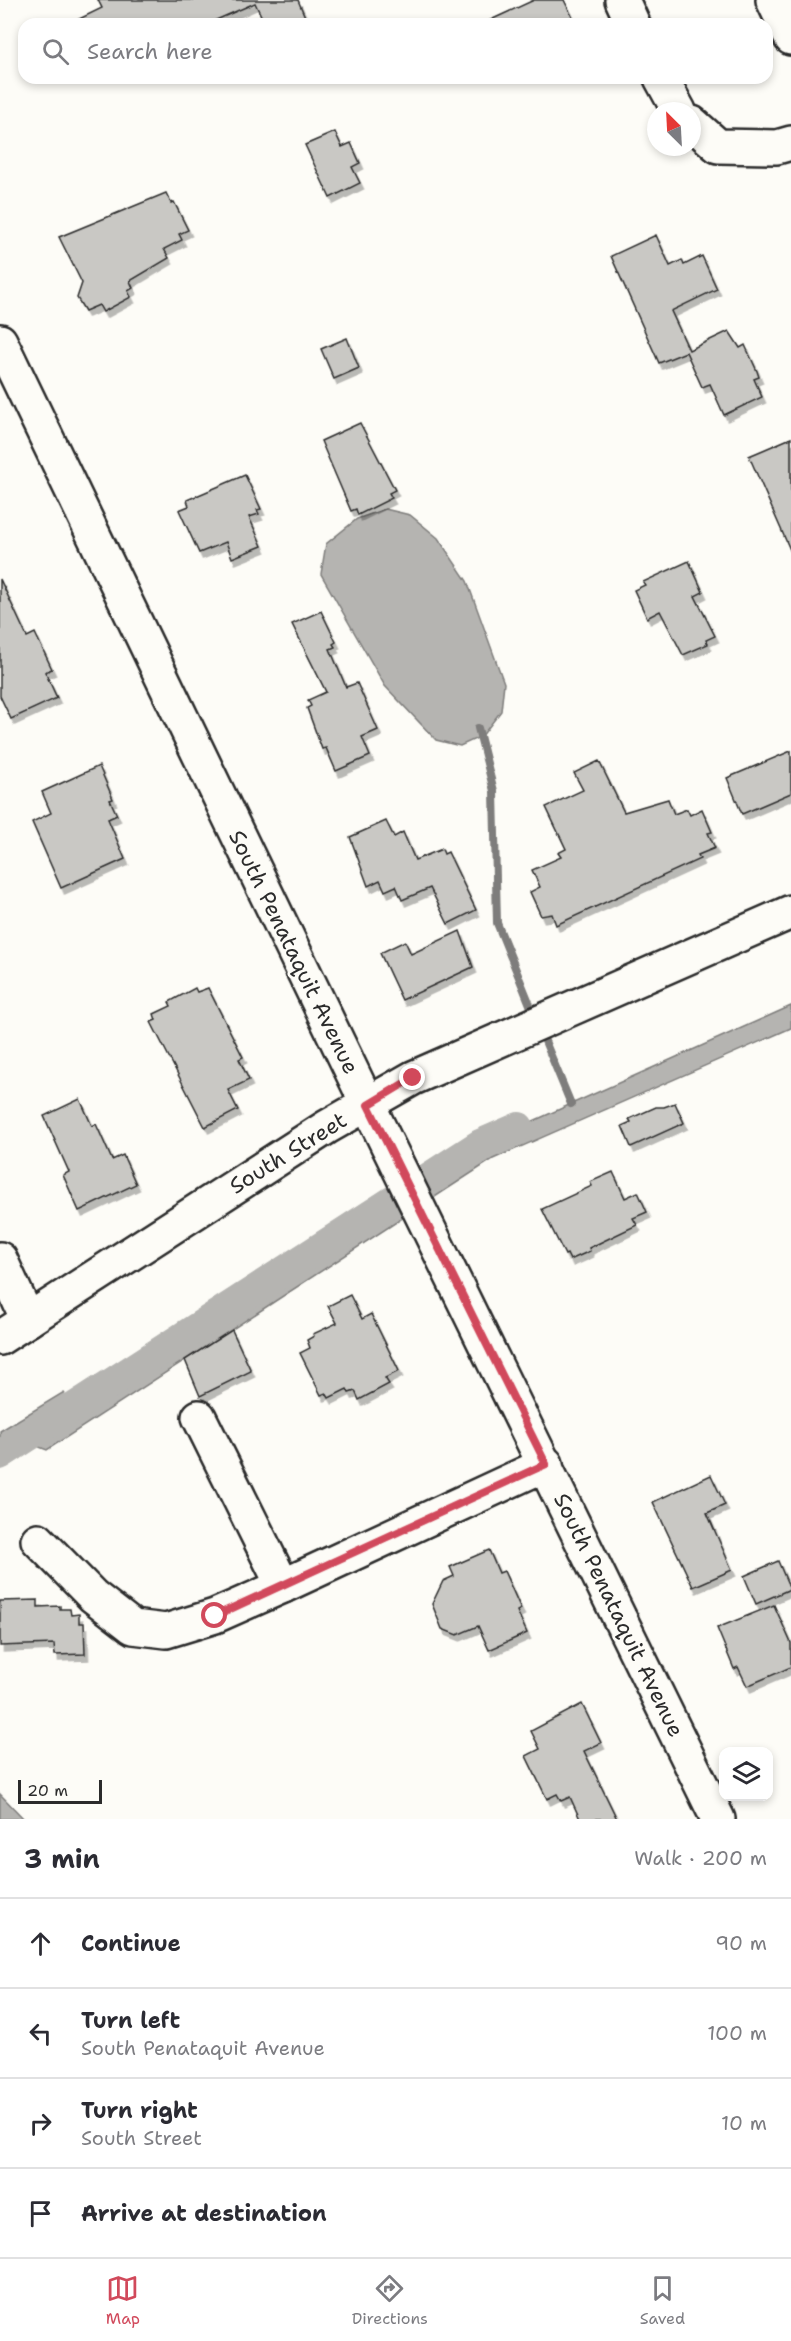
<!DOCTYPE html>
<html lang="en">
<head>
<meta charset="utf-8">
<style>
	body { margin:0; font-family:"Shantell Sans",sans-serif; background:#f7f7f7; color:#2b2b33 }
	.controls { position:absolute; right:18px; bottom:18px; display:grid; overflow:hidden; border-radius:12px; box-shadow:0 3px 9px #0003 }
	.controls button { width:54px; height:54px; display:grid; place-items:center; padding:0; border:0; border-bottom:2px solid #e1e1e2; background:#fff; color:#2b2b33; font:30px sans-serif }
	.compass { position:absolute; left:647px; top:102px; width:54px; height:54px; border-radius:50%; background:#fff; box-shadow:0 3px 9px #0003; rotate:336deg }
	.scale { position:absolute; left:18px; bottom:15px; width:84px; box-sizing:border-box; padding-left:6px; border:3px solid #2b2b2b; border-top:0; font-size:16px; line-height:21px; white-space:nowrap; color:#2b2b2b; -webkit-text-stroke:4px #fdfcf7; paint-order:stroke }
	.stop { position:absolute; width:18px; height:18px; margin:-14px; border:4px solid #d1495b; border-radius:50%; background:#fff }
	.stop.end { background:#d1495b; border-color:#fff; box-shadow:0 2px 6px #0008 }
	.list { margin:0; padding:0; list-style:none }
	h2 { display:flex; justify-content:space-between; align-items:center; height:78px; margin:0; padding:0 24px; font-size:26px }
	h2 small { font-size:20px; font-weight:400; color:#7c7c81 }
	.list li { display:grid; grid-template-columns:39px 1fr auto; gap:18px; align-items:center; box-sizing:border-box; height:90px; padding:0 24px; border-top:2px solid #e1e1e2 }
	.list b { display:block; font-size:22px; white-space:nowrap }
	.list p { margin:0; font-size:20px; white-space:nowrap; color:#7c7c81 }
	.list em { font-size:20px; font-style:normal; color:#7c7c81 }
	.icon { flex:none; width:33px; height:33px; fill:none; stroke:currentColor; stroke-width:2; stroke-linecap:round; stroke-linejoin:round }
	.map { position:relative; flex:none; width:791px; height:1819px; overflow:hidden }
	.search { position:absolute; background:#fff; box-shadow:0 3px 9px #0003; left:18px; right:18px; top:18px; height:66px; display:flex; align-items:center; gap:15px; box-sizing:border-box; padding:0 21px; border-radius:18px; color:#7c7c81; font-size:22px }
	.sheet { height:438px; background:#fff }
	nav { display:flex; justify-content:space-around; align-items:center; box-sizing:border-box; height:84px; border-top:2px solid #e1e1e2; background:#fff; font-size:16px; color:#7c7c81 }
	nav a { display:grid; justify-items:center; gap:3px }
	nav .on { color:#d1495b }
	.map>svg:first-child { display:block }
	.water { fill:#b5b4b1; stroke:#7e7d7b; stroke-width:1.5 }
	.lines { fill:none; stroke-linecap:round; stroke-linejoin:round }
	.stream { stroke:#7e7d7b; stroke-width:8 }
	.canal { stroke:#b5b4b1; stroke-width:30 }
	.building { fill:#c9c8c4; stroke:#2b2b2b; stroke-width:1.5; filter:url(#shadow) }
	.minor-casing { stroke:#2b2b2b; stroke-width:38 }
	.minor { stroke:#fdfcf7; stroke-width:33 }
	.route { stroke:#d1495b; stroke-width:8 }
	.labels { text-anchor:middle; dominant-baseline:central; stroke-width:5; stroke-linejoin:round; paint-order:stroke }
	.street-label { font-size:22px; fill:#2b2b2b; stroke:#fdfcf7 }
</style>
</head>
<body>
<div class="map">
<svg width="791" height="1819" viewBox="0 0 791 1819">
	<defs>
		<filter id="shadow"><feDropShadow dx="3.5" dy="6" stdDeviation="0" flood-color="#0004"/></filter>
	</defs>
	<rect width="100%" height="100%" fill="#fdfcf7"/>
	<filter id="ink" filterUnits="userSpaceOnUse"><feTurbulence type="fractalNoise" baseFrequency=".0167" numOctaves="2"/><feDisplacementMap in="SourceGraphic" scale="12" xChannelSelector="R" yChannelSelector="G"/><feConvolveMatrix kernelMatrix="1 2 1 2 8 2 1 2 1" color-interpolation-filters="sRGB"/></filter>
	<g filter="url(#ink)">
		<g class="water">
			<path d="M385 509 410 515 438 538 467 581 504 683 501 711 482 736 460 746 436 740 385 686 321 574 326 544 357 519Z"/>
			<path d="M791 1006V1028L493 1159 47 1450 16 1438 0 1448V1431L64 1392 72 1414 475 1147Z"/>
			<path d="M0 1794 24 1819H0Z"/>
		</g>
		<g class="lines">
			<g class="stream">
				<path d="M478 728 494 791 497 923 535 1017"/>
				<path d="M540 1029 571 1104"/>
			</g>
			<path class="canal" d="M0 1455 480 1144 519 1127"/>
		</g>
		<g class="building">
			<path d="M98 0H298L308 24H265L255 3 207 24H69L102 8Z"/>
			<path d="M534 0H564L576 24H482Z"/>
			<path d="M335 132 342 147 351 143 360 163 352 167 360 183 330 198 305 145Z"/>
			<path d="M166 193 171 203 174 202 188 230 179 234 182 240 164 249 169 258 130 281 133 288 128 291 131 297 103 312 99 305 85 311 77 298 82 283 59 237Z"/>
			<path d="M656 235 670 266 682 260 684 265 702 256 717 289 671 311 689 350 729 331 740 348 745 345 757 371 759 377 754 379 762 397 724 415 710 384 702 387 686 352 659 363 611 256Z"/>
			<path d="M347 338 359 368 334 379 321 349Z"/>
			<path d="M360 423 395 490 389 493 392 498 358 515 356 509 351 511 321 441Z"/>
			<path d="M791 438V552L749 456Z"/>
			<path d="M245 475 261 509 257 510 259 514 249 517 262 546 232 558 226 542 199 553 179 510 189 506 187 500Z"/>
			<path d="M689 561 703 592 695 596 715 636 706 640 708 644 683 655 660 611 647 618 634 590 645 585 643 582Z"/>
			<path d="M0 579 27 637 35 633 52 669 45 672 57 698 11 719 0 696Z"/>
			<path d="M321 611 336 642 333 644 335 647 330 649 346 687 357 683 378 730 362 737 370 756 336 771 326 748 322 749 307 708 311 706 308 700 326 692 292 624Z"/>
			<path d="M791 751V793L742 814 727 778Z"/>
			<path d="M599 761 624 812 668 799 674 814 687 809 690 815 702 809 712 832 708 833 715 848 698 855 700 859 556 925 552 914 541 916 530 892 540 887 532 870 561 857 558 853 566 849 546 807 583 790 574 773Z"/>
			<path d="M99 766 113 799 110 800 117 815 108 819 125 859 61 888 32 822 51 813 42 792Z"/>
			<path d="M386 821 394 837 403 832 415 860 442 849 444 854 448 852 476 910 448 924 430 888 402 900 396 886 385 891 380 880 368 886 350 837Z"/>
			<path d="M460 931 473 967 402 1000 380 953 405 941 411 954Z"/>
			<path d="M195 988 197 992 208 988 243 1057 239 1059 249 1080 228 1090 238 1110 205 1127 151 1022 156 1020 154 1014 171 1006 169 1002Z"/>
			<path d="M80 1099 92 1126 96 1124 112 1160 123 1155 136 1184 79 1211 63 1175 69 1172 44 1116Z"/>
			<path d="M675 1103 684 1123 631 1147 622 1126 631 1122 629 1119 656 1107H664Z"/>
			<path d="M613 1172 625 1198 638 1192 647 1212 633 1218 637 1225 589 1248 590 1251 570 1260 567 1254 565 1255 542 1209 592 1186 590 1182Z"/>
			<path d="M350 1295 362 1319 371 1314 399 1371 385 1378 389 1384 359 1400 355 1391 349 1393 347 1389 329 1398 326 1393 321 1395 300 1353 310 1348 307 1340 314 1336 313 1334 337 1323 328 1306Z"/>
			<path d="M232 1330 251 1371 200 1396 185 1360Z"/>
			<path d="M711 1475 725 1505 707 1513 732 1570 693 1587 653 1502Z"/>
			<path d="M489 1550 499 1573 504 1571 521 1609 517 1611 527 1633 489 1650 478 1626 457 1635 442 1629 432 1604 443 1581 454 1576 450 1567Z"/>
			<path d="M778 1561 790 1589 756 1604 744 1576Z"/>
			<path d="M38 1600V1607L60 1606V1609H70L71 1615 79 1614V1623H84L85 1654 55 1655 54 1644 0 1646V1601Z"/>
			<path d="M774 1605 791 1643V1667L747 1686 738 1667 734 1669 717 1628Z"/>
			<path d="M582 1704 601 1743 584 1751 617 1819H580L570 1797 561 1801 557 1794 547 1799 526 1756 540 1749 531 1731Z"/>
		</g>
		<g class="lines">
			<defs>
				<g id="minor">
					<path d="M622 0 633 24"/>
					<path d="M773 0 791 38"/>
					<path d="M661 78 679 111"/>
					<path d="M692 123 718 146 777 147 791 143"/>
					<path d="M0 341 368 1105 718 1819"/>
					<path d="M0 1259 28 1320"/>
					<path d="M0 1338 327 1127 413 1078 791 912"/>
					<path d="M199 1417 283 1586"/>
					<path d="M38 1540 93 1596 133 1627 166 1631 215 1616 283 1586 546 1464"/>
				</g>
			</defs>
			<use href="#minor" class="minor-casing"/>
			<use href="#minor" class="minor"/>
		</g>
	</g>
	<g class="lines" filter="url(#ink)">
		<path class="route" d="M215 1616 546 1464 368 1105 413 1078"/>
	</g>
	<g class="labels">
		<g class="street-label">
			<text transform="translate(294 952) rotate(64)">South Penataquit Avenue</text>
			<text transform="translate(288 1153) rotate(-32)">South Street</text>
			<text transform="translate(619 1615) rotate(64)">South Penataquit Avenue</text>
		</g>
	</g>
</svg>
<div class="controls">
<button><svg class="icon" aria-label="layers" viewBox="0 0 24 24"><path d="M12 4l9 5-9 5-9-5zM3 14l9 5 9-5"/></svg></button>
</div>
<svg class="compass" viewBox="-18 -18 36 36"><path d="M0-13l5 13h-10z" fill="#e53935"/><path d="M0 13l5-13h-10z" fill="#7c7c81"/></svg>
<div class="scale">20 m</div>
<div class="stop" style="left:215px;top:1616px"></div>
<div class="stop end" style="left:413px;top:1078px"></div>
<div class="search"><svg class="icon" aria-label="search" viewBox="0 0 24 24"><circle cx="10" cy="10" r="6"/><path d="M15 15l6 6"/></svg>Search here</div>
</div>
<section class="sheet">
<h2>3 min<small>Walk · 200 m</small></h2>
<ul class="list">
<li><svg class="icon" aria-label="ahead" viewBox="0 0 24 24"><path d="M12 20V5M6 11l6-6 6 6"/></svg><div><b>Continue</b></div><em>90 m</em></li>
<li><svg class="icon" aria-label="left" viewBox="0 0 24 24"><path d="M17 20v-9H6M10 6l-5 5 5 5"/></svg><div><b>Turn left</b><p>South Penataquit Avenue</p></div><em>100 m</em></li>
<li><svg class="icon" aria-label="right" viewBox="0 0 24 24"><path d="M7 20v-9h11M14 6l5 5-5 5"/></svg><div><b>Turn right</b><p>South Street</p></div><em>10 m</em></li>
<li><svg class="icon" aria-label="arrive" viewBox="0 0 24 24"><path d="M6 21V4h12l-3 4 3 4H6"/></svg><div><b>Arrive at destination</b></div></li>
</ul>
</section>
<nav>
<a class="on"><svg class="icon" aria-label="map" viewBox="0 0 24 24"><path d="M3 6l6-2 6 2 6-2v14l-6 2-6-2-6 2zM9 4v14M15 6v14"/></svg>Map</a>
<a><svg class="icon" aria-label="directions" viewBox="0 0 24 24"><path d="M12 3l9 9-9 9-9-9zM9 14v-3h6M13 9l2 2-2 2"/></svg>Directions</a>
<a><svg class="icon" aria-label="saved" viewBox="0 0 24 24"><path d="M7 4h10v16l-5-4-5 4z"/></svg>Saved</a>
</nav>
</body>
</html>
